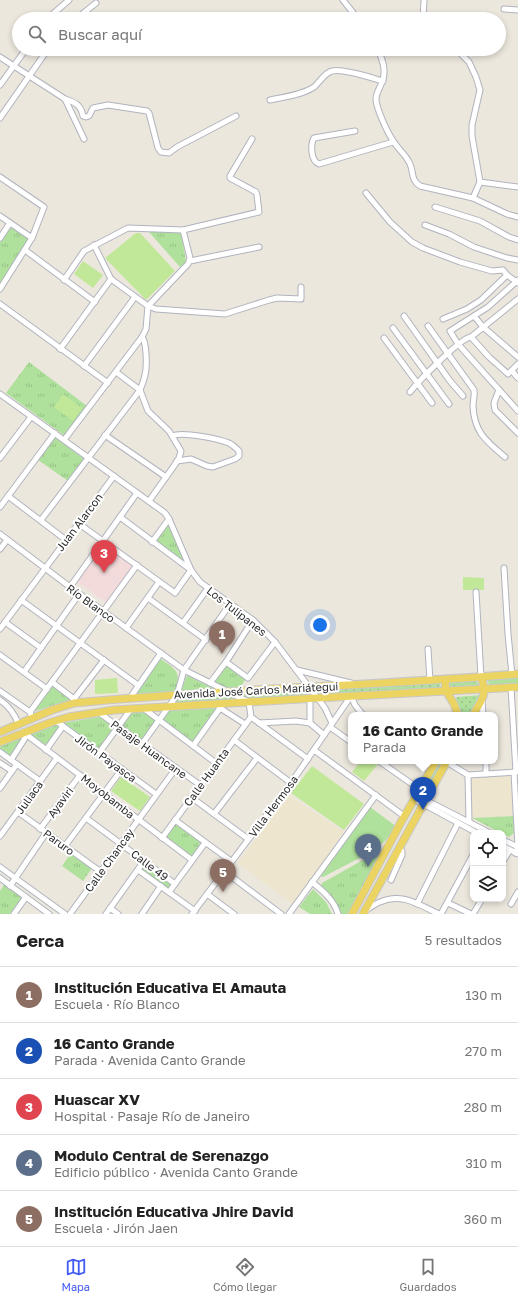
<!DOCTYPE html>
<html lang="es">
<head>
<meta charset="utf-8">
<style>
	body { margin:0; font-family:"Golos Text",sans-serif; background:#f6f6f6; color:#222 }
	.controls { position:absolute; right:12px; bottom:12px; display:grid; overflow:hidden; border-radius:8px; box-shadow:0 2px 6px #0003 }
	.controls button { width:36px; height:36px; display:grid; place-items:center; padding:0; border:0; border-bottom:1px solid #e0e0e0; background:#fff; color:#222; font:20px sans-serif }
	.you { position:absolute; left:320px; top:625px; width:14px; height:14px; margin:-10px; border:3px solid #fff; border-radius:50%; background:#1a73e8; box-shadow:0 0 0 6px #1a73e833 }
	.badge { display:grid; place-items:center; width:26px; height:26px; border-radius:50%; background:#425af4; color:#fff; font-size:13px; font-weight:700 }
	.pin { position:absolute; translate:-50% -33px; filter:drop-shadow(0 1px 2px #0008) }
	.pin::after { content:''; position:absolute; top:21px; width:14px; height:12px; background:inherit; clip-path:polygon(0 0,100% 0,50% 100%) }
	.popup { position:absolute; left:348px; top:712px; width:150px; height:52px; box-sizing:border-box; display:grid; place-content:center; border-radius:8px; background:#fff; filter:drop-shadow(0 1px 3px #0005); font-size:13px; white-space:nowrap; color:#767676 }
	.popup b { font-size:15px; color:#222 }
	.popup::after { content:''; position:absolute; left:50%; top:100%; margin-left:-8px; border:8px solid transparent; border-top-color:#fff }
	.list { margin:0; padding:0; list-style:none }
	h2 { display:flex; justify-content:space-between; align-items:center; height:52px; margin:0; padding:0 16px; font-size:17px }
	h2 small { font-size:13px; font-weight:400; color:#767676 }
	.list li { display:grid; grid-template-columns:26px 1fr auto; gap:12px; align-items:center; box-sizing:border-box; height:56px; padding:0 16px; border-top:1px solid #e0e0e0 }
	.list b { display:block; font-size:15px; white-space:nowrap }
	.list p { margin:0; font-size:13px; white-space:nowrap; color:#767676 }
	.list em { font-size:13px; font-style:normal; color:#767676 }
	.icon { flex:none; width:22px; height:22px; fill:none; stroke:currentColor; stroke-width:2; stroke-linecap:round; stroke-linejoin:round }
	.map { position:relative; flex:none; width:518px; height:914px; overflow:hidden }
	.search { position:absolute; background:#fff; box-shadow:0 2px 6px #0003; left:12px; right:12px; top:12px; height:44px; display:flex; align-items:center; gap:10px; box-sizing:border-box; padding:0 14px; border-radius:22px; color:#767676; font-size:15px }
	.sheet { height:332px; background:#fff }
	nav { display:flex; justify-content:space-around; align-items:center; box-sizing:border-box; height:56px; border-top:1px solid #e0e0e0; background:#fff; font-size:11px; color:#767676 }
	nav a { display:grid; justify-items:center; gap:2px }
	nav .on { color:#425af4 }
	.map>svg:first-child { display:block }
	.education { fill:#ede5cd }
	.medical { fill:#f3dbdb }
	.grass { fill:url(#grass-dots) }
	.park { fill:url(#park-tufts) }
	.garden { fill:#afe19c }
	.pitch { fill:#c1e898 }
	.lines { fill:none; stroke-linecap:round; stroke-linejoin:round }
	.minor-casing { stroke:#b1b3be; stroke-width:7 }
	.major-casing { stroke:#c8c8c8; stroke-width:9 }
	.minor { stroke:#fff; stroke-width:5 }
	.major { stroke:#ecd462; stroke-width:7 }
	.labels { text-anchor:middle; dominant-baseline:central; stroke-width:4; stroke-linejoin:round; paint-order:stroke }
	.street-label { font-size:11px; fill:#2b2b2b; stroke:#fff }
</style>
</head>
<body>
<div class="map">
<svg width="518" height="914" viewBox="0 0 518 914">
	<defs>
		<pattern id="grass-dots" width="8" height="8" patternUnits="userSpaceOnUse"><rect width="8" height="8" fill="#afe19c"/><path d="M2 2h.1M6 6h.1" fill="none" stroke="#97c187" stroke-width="1.8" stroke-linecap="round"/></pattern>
		<pattern id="park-tufts" width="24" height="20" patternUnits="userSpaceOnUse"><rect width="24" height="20" fill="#afe19c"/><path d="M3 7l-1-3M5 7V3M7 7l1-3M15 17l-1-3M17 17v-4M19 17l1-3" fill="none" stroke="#97c187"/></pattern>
	</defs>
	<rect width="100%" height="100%" fill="#ece7dd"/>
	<g class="education">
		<path d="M510 775 513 816 472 818 469 779Z"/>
		<path d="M289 795 344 832 293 904 238 863Z"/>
	</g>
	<path class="medical" d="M103 545 133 566 105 602 76 581Z"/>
	<g class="grass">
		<path d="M475 680 478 683V685L450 687V684L451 682Z"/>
		<path d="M436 683H439L441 687 439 689 320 696 315 691Z"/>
		<path d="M310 690 313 695 248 700 238 695 240 694Z"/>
		<path d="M228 695 237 700 175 704 177 699Z"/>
		<path d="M481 695 470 715H460L456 697Z"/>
		<path d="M438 761H444L425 795 421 793Z"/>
	</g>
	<g class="park">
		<path d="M12 225 29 237 18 258 0 284V242Z"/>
		<path d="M181 231 186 262 180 267 149 232Z"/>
		<path d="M29 362 87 406 65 436 6 393Z"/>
		<path d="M54 436 84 459 68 481 38 460Z"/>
		<path d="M168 523 187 565 155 541Z"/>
		<path d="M161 659C178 671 181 672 175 693L134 695Z"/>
		<path d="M225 665 246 679 239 689H227L212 682Z"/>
		<path d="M188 676 212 688 213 690 181 692 186 677Z"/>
		<path d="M518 678V686L489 687 488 680Z"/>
		<path d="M52 685 70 700 32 712Z"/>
		<path d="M216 708 218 710 193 744 161 721 168 711Z"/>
		<path d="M133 711H143L157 721 142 741 121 726Z"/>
		<path d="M99 717 115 728 100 750 63 723Z"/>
		<path d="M55 723 60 726 59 729 46 747 27 733Z"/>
		<path d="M24 736 9 756 0 749V745Z"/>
		<path d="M513 816 514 833 509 837 503 834V833H501L472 818Z"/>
		<path d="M175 824 201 842 192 857 164 838Z"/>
		<path d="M386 847 350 914H339L328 893 321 885 322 883Z"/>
		<path d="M71 853 92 868 83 881 62 866Z"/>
		<path d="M145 863 172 883 168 889 141 869Z"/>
		<path d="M4 885 22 897 10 914H0V891Z"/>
		<path d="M313 889 326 902 332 914H310L299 907Z"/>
	</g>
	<path class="garden" d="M370 807 397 827 384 842 373 851 323 877 320 876Z"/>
	<g class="pitch">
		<path d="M136 233H140L175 271 146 300 105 258Z"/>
		<path d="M83 261 103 275 93 288 74 274Z"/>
		<path d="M63 394 82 408 73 421 54 407Z"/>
		<path d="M463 577 484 578V590H463Z"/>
		<path d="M117 678 118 693 95 694V680Z"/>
		<path d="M361 761H374L378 764 364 781 352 772Z"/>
		<path d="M312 766 364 804 344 830 291 793Z"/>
		<path d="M121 777 150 797 140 811 111 791Z"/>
	</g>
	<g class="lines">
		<defs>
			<g id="minor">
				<path d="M343 0 358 19"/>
				<path d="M504 9 518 10"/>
				<path d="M47 19 69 0"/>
				<path d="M76 19 96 3"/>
				<path d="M423 19 424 0"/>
				<path d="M378 49C382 59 387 71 382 82 380 88 376 93 376 99 376 108 388 134 394 142 398 149 405 154 409 162 414 170 410 180 420 186L473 198 507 214 518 217"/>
				<path d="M456 49 469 62 476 77 480 90 472 125V136L480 182 473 198"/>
				<path d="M0 57 65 99 84 139"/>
				<path d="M0 85 26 49"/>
				<path d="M65 99C75 102 81 105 83 116L86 117 89 116 93 108 108 105 147 111 149 113 158 148 161 152 169 153 177 147 236 116"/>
				<path d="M270 100C284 97 302 95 314 87 320 82 324 73 332 71 342 68 372 78 383 81"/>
				<path d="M0 118 48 49"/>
				<path d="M355 131 314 138C310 145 311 161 319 164L393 142"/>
				<path d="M0 177 44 207 32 238 0 289"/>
				<path d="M480 182 518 187"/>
				<path d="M366 193 390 222 412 242 423 248 460 262 492 271 503 270 507 275 518 283"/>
				<path d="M435 207 480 221 509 237 518 240"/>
				<path d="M0 216 32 238"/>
				<path d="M425 225 449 234 474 247 507 258 518 260"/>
				<path d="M0 238 10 223"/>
				<path d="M94 245 111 279 148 306 156 309 225 314 269 300 277 298 301 299V287"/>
				<path d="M25 250 95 302"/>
				<path d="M190 261 259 247"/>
				<path d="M64 280 84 251 128 228 183 230 259 212 257 195 256 192 230 178V176L252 139"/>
				<path d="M518 280 488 307 450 331 458 344 518 411"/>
				<path d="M0 304 108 383"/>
				<path d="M404 316 450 381 463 396"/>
				<path d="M474 316 483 327 518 357"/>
				<path d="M443 319 467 309 481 300 507 275"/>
				<path d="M428 326 474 390C475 396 473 400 473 406 474 432 486 441 505 457"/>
				<path d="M393 328 449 404"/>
				<path d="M471 337 489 357 508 374 518 364"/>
				<path d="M384 338 432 403"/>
				<path d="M60 349 111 279"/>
				<path d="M84 366 135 297"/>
				<path d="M512 371 518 378"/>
				<path d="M116 372 140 390 148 411 169 431 181 451 179 458 176 463 149 501"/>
				<path d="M499 390 494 403 495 410 518 433"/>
				<path d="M410 392C418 382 460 338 471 337L518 299"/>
				<path d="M0 394 165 513 169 519 191 570 200 582 253 620 275 642 325 708 332 723"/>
				<path d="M105 435 166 477"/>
				<path d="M173 436C181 431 219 439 229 443 233 445 236 448 239 451V456L235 459 213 467 207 466 191 459 177 461"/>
				<path d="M64 440 142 337 146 329 148 306 188 264 190 258 183 230"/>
				<path d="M0 458 31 417"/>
				<path d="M8 496 66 540"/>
				<path d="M0 507 55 433"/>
				<path d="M41 520 140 390C142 385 144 380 145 375 147 367 147 343 142 337"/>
				<path d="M78 523 175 593 191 570 120 517"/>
				<path d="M0 534 70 587 184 670 249 702 251 717 308 759"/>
				<path d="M152 542 169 519"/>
				<path d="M0 549 7 540"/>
				<path d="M504 568 508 634 512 675"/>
				<path d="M70 587 137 493"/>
				<path d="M476 592 481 677"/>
				<path d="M148 598 206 640"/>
				<path d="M21 600 138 685"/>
				<path d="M5 622 41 648"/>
				<path d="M183 623 208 588"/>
				<path d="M126 628 159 582"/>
				<path d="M0 629 114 476"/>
				<path d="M428 649 430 681"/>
				<path d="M0 655 47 689"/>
				<path d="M226 662 248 678 275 642"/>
				<path d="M297 670 351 683"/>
				<path d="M24 672 79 594"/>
				<path d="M52 682 74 699V703"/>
				<path d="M210 683 226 662 253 620"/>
				<path d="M511 687 516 772"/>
				<path d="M0 691 30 712 31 715"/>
				<path d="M351 696 355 705 363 715"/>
				<path d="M130 698 161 653"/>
				<path d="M310 698V723"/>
				<path d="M74 699 104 660"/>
				<path d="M0 700C9 706 14 713 18 723"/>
				<path d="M482 700 483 715"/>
				<path d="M143 708 216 763"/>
				<path d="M220 708 245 724"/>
				<path d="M30 712 137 565"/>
				<path d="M98 712 200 785"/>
				<path d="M56 721 156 794"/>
				<path d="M259 723 296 721 310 723 324 735"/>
				<path d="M330 727 351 742"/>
				<path d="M23 732 192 860"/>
				<path d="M234 740 291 783"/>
				<path d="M142 744 177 695 184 670 230 604"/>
				<path d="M193 746 220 708 221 703"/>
				<path d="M46 750 63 726"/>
				<path d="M314 750 404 816"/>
				<path d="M0 752 40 781"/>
				<path d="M99 753 131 709"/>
				<path d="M11 760 27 735"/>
				<path d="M379 761 419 789"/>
				<path d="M428 761 434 765"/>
				<path d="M486 761V774"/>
				<path d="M447 762 468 775"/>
				<path d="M0 763 12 771"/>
				<path d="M514 772 518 847 515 853"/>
				<path d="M468 775 517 772"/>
				<path d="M468 775 469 822"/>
				<path d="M0 788 17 764"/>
				<path d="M416 795 490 833"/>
				<path d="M191 797 248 839"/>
				<path d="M414 799 477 833"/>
				<path d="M18 812 101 872"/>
				<path d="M214 814 257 758"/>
				<path d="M86 818 175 884"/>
				<path d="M175 820 231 861"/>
				<path d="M40 829 80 775"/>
				<path d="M0 836 57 758"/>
				<path d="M162 838 251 717"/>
				<path d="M503 840 518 847"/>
				<path d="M65 846 122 769"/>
				<path d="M503 846 518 854"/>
				<path d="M503 861 510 850"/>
				<path d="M0 867 65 914"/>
				<path d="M138 870 195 911"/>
				<path d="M224 871 281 914"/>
				<path d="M0 878 49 914"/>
				<path d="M391 880 402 855V851L399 848"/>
				<path d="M312 882C323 891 334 900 338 914"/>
				<path d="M10 886 46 833"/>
				<path d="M169 892 205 843"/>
				<path d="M207 894 234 914"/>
				<path d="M448 903 471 914"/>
				<path d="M417 904 458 823"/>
				<path d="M511 904 518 892"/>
				<path d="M110 908 118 914"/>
				<path d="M366 910C371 907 375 904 380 902 402 892 419 905 439 914"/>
				<path d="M14 914 26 897"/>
				<path d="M70 914 176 768"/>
				<path d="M106 914 144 861"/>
				<path d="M142 914 161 886"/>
				<path d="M192 914 291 783 351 696"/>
				<path d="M289 914 376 795"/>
				<path d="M441 914 473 855"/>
				<path d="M473 914 482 899"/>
			</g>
			<g id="major">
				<path d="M445 680 446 691 454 704 458 715"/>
				<path d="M473 715C482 699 488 695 481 677"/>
				<path d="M0 732 52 710 74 703C221 689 370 686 518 674"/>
				<path d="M0 742 52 722 69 717 114 710 317 698 518 687"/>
				<path d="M352 914 400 824 436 761"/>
				<path d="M363 914 447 761"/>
			</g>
		</defs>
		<use href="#minor" class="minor-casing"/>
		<use href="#major" class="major-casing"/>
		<use href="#minor" class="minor"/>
		<use href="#major" class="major"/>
	</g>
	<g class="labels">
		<g class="street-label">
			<text transform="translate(79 522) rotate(-53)">Juan Alarcon</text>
			<text transform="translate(91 603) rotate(36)">Río Blanco</text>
			<text transform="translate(237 611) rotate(38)">Los Tulipanes</text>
			<text transform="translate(256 690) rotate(-3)">Avenida José Carlos Mariátegui</text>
			<text transform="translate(149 749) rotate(36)">Pasaje Huancane</text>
			<text transform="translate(106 758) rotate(36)">Jirón Payasca</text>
			<text transform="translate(206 777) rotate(-54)">Calle Huanta</text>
			<text transform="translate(108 796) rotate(38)">Moyobamba</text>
			<text transform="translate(29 797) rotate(-54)">Juliaca</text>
			<text transform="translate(60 802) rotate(-54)">Ayaviri</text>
			<text transform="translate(273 806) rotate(-53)">Villa Hermosa</text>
			<text transform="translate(59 842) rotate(36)">Paruro</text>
			<text transform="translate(109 860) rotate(-54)">Calle Chancay</text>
			<text transform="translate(150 865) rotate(37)">Calle 49</text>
		</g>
	</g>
</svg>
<div class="controls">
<button><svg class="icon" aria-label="locate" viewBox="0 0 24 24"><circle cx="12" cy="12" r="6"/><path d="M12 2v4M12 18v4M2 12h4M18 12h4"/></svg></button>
<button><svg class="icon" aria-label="layers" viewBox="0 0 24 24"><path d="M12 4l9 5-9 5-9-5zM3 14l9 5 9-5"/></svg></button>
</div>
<div class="you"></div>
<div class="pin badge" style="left:222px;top:654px;background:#8d6e63">1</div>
<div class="pin badge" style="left:423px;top:810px;background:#1a4fb4">2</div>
<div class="popup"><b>16 Canto Grande</b>Parada</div>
<div class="pin badge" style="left:104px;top:573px;background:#e0444e">3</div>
<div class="pin badge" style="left:368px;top:867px;background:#5c6f8a">4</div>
<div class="pin badge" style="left:223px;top:892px;background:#8d6e63">5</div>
<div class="search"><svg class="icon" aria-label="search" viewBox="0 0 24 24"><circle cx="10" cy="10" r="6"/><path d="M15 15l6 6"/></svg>Buscar aquí</div>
</div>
<section class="sheet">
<h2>Cerca<small>5 resultados</small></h2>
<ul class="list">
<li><span class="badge" style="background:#8d6e63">1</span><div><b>Institución Educativa El Amauta</b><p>Escuela · Río Blanco</p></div><em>130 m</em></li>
<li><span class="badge" style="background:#1a4fb4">2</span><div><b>16 Canto Grande</b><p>Parada · Avenida Canto Grande</p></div><em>270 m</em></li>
<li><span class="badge" style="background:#e0444e">3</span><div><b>Huascar XV</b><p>Hospital · Pasaje Río de Janeiro</p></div><em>280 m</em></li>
<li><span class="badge" style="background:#5c6f8a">4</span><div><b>Modulo Central de Serenazgo</b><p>Edificio público · Avenida Canto Grande</p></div><em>310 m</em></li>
<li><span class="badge" style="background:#8d6e63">5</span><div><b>Institución Educativa Jhire David</b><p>Escuela · Jirón Jaen</p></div><em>360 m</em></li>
</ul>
</section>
<nav>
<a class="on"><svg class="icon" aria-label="map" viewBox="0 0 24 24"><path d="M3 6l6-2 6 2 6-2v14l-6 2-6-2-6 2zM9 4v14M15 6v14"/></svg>Mapa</a>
<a><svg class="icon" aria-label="directions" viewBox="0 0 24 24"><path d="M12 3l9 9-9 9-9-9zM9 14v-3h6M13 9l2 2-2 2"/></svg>Cómo llegar</a>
<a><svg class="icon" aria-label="saved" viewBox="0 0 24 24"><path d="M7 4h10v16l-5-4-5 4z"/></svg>Guardados</a>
</nav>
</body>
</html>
